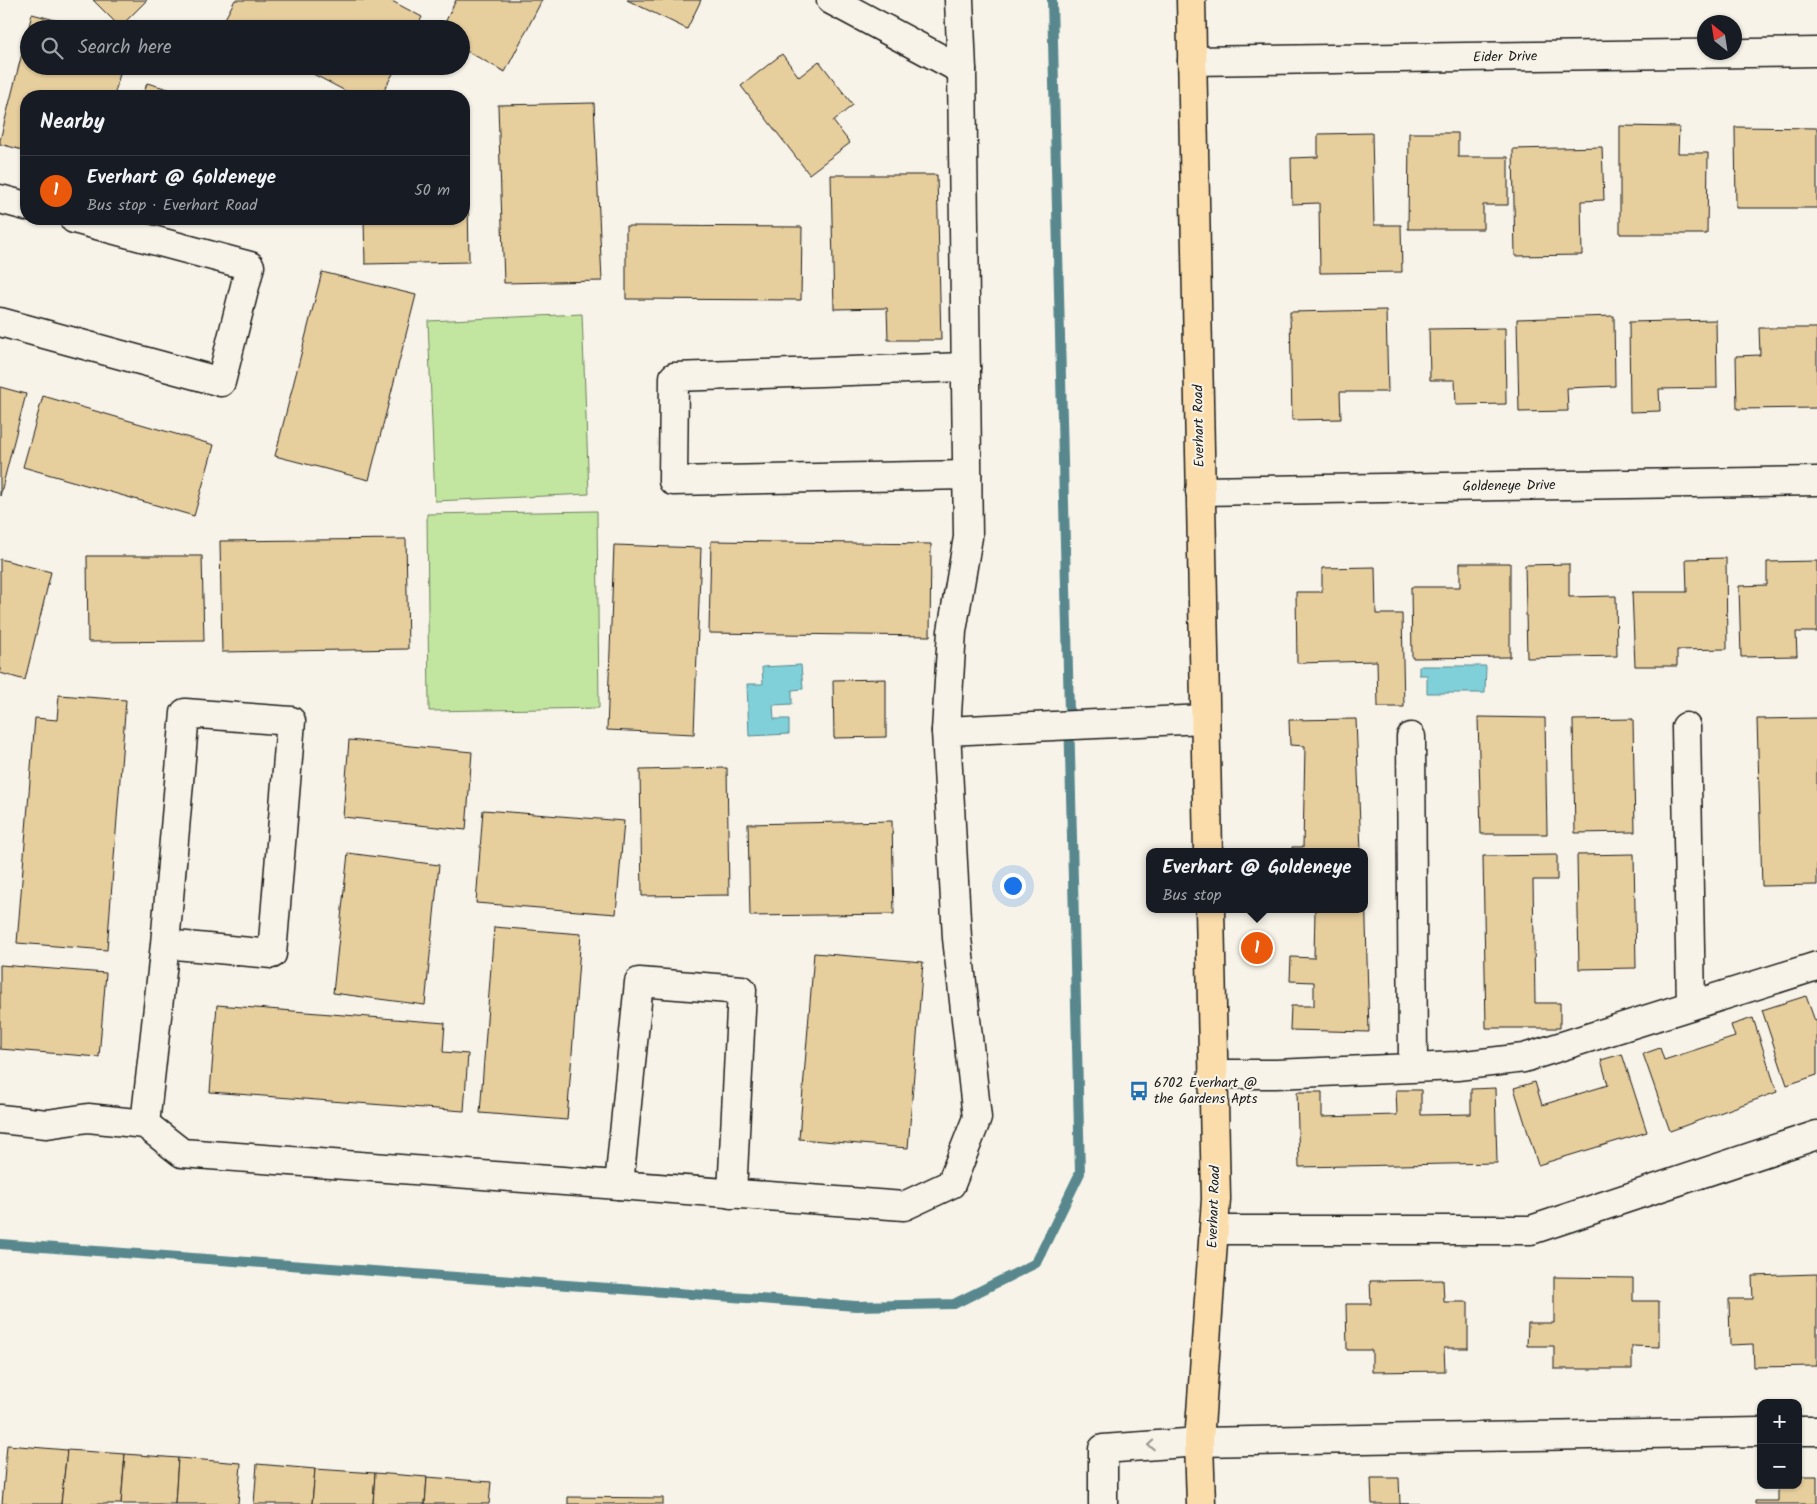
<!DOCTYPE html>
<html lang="en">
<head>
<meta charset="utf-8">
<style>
	body { margin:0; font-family:Kalam,sans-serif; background:#20242c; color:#f1f3f6 }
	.controls { position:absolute; right:15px; bottom:15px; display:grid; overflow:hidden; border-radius:10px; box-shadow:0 1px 4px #0004 }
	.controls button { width:45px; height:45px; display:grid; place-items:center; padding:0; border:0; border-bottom:1px solid #363941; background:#171b24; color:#f1f3f6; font:25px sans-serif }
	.compass { position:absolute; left:1697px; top:15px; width:45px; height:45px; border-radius:50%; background:#171b24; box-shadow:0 1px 4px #0004; rotate:330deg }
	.you { position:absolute; left:1012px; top:885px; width:18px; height:18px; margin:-12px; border:4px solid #fff; border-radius:50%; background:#1a73e8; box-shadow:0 0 0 8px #1a73e833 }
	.badge { display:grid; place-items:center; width:32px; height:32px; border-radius:50%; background:#ea580c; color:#fff; font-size:16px; font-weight:700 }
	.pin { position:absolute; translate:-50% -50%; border:2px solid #fff; box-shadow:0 1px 5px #0006 }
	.popup { position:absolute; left:1146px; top:848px; width:222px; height:65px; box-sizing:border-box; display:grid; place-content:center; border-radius:10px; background:#171b24; filter:drop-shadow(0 1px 4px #0005); font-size:16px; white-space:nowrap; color:#9ea1a6 }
	.popup b { font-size:19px; color:#f1f3f6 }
	.popup::after { content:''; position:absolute; left:50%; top:100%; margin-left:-10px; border:10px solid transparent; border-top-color:#171b24 }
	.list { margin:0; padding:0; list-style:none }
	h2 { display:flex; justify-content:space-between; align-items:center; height:65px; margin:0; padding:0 20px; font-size:21px }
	h2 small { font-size:16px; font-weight:400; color:#9ea1a6 }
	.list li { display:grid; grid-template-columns:32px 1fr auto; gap:15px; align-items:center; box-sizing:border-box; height:70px; padding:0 20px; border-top:1px solid #363941 }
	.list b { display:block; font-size:19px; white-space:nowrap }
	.list p { margin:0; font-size:16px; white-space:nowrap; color:#9ea1a6 }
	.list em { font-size:16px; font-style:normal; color:#9ea1a6 }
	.icon { flex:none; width:28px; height:28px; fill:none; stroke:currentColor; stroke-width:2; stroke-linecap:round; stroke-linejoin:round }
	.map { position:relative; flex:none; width:1817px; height:1504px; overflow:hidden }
	.search { position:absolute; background:#171b24; box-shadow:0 1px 4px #0004; left:20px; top:20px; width:450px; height:55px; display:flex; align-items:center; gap:12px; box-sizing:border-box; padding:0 18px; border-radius:28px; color:#9ea1a6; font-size:19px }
	.panel { position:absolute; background:#171b24; box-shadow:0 1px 4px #0004; left:20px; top:90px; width:450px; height:135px; border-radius:20px }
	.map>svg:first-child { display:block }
	.green { fill:#c2e6a0; stroke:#6f815e }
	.water { fill:#80d0da; stroke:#58888e }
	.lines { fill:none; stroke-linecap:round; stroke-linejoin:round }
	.stream { stroke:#58888e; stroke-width:10 }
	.building { fill:#e7ce9d; stroke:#1c1c1c }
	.minor-casing { stroke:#1c1c1c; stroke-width:31 }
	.major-casing { stroke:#1c1c1c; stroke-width:31 }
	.minor { stroke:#f7f3e8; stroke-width:28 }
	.major { stroke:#fbddab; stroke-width:28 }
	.oneway { stroke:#94928c }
	.labels { text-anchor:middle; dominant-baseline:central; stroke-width:4; stroke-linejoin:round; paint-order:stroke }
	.street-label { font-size:14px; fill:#1c1c1c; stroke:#f7f3e8 }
	.poi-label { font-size:14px; fill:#1c1c1c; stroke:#f7f3e8; text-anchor:start }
</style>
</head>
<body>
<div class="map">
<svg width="1817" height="1504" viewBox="0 0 1817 1504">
	<rect width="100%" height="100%" fill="#f7f3e8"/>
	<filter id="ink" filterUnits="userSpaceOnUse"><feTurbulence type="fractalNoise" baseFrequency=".02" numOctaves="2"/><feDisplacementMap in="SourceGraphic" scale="10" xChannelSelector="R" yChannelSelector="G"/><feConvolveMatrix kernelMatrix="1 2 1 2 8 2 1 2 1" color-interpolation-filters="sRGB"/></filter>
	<g filter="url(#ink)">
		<g class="green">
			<path d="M582 314 589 494 435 501 428 321Z"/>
			<path d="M597 511 599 708 429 711 427 514Z"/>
		</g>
		<g class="water">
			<path d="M801 665 803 689 792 690V704L773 705 774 719H789V734L749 736 747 684H763L762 667Z"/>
			<path d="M1419 666H1486L1485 693H1427V675H1419Z"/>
		</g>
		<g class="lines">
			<path class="stream" d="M0 1244 856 1306 954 1304 1036 1263 1080 1173 1052 0"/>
		</g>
		<g class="building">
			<path d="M93 0H147L120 27Z"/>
			<path d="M235 0H390L422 17 416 29H227L221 26Z"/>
			<path d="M456 0H542L505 72 461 48V29H442Z"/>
			<path d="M627 0H701L687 29Z"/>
			<path d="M32 14 90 29H29V66H122L114 96H26V151L0 144V140Z"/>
			<path d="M782 54 799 77 819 61 853 105 833 121 850 143 809 174 741 86Z"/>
			<path d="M298 66H397L381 96H355Z"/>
			<path d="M147 83 193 96H143Z"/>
			<path d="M594 103 602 281 504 283 498 105Z"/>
			<path d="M1620 126 1679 127 1678 153H1708L1707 234H1620Z"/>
			<path d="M1735 127 1817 128V208H1736Z"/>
			<path d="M464 130H467L469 262 365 264 364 219H464Z"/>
			<path d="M1372 133 1374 225H1401L1402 272 1320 273 1319 203 1292 204 1291 158 1318 157V134Z"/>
			<path d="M1409 133H1458V157H1508V205H1483V229H1408Z"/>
			<path d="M1602 147 1604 200 1581 201 1582 255 1515 256 1513 149Z"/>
			<path d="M831 175H937L941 340H888L887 308 834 309Z"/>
			<path d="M626 226 802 227 801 300 626 299Z"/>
			<path d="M322 272 416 295 369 480 275 456Z"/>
			<path d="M1386 310 1388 392H1340L1341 419 1292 420 1290 312Z"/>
			<path d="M1614 316 1615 386 1567 388 1568 411 1519 412 1517 319Z"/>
			<path d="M1716 320 1717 388 1659 389 1660 411 1630 412 1629 322Z"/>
			<path d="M1505 328 1506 404 1456 405 1455 380H1430L1429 329Z"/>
			<path d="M1759 328H1817V408L1737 409 1736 356 1760 355Z"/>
			<path d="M0 387 26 394 0 496Z"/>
			<path d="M43 396 214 445 194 516 23 467Z"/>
			<path d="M406 539 408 649 222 652 220 541Z"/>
			<path d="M711 541 931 544 930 636 709 633Z"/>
			<path d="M614 545 701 548 694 734 607 730Z"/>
			<path d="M87 556H202L204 641 88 642Z"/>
			<path d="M1726 558 1727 649 1677 650V666H1635L1632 592H1687L1686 559Z"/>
			<path d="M0 559 51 572 25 680 0 673Z"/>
			<path d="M1817 561V632H1796L1797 656 1741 657 1739 586 1767 585V562Z"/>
			<path d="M1460 563H1510V657L1412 658 1411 587H1460Z"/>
			<path d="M1569 564V597L1616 596 1617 656 1527 658 1525 565Z"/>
			<path d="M1375 567 1376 614H1402L1404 707H1378L1377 661 1297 663 1296 592H1322V568Z"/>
			<path d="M886 679V737L834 738 833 680Z"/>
			<path d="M59 695 126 700 107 950 17 943 35 718 57 720Z"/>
			<path d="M1478 717 1545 718 1547 834H1481Z"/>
			<path d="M1817 718V885L1762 886 1757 719Z"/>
			<path d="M1356 719 1361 852H1292V847H1303L1305 746 1290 745 1289 720Z"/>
			<path d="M1633 719 1635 832 1575 833 1573 720Z"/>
			<path d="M349 740 472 752 466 830 343 817Z"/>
			<path d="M727 768 729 895 642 896 640 770Z"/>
			<path d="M483 810 624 821 616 914 476 903Z"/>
			<path d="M892 821 894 914 750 916 748 824Z"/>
			<path d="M348 853 439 865 425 1005 333 993Z"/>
			<path d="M1634 854 1636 968 1579 969 1577 855Z"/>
			<path d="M1557 855V880H1533L1535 1003H1560V1028H1486L1483 856Z"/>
			<path d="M1365 886 1369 1032 1290 1030 1291 1006H1314V982L1290 981 1291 957 1314 958 1315 910 1307 909H1364Z"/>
			<path d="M494 927 581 934 567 1120 480 1113Z"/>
			<path d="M814 953 923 962 908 1148 799 1139Z"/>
			<path d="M0 965 106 973 99 1057 0 1049Z"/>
			<path d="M1806 996 1815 1021 1817 1020V1075L1787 1085 1762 1010Z"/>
			<path d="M217 1005 445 1023 443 1052 468 1054 464 1111 210 1092Z"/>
			<path d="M1753 1018 1777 1092 1670 1131 1643 1054 1660 1048 1664 1060 1735 1037 1731 1025Z"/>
			<path d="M1622 1054 1647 1132 1538 1165 1514 1088 1535 1082 1542 1105 1608 1085 1601 1060Z"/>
			<path d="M1495 1088 1497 1163 1299 1167 1297 1092H1322V1117L1397 1115 1396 1090H1421V1115L1471 1114V1089Z"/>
			<path d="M1817 1274V1366L1754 1367 1753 1344 1730 1345 1729 1299H1753L1752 1276Z"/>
			<path d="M1554 1277 1633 1278V1301H1659V1347L1632 1346V1369H1554V1346H1527L1528 1323H1554Z"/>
			<path d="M1443 1280 1444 1302H1468V1348H1444L1445 1371 1372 1372V1350H1347L1346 1304H1371L1370 1281Z"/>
			<path d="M7 1445 67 1450 61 1504H2Z"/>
			<path d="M67 1450 125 1454 121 1504H61Z"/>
			<path d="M125 1454 178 1458 175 1504H121Z"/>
			<path d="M178 1458 241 1463 238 1504H175Z"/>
			<path d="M257 1464 315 1469 312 1504H254Z"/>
			<path d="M315 1469 375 1473 373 1504H312Z"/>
			<path d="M375 1473 427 1477 425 1504H373Z"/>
			<path d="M1798 1476H1817V1504H1755V1501H1778V1485H1798Z"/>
			<path d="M427 1477 491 1482 489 1504H425Z"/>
			<path d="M1371 1478H1399L1400 1504H1427H1372Z"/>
			<path d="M568 1497 663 1498V1504H568Z"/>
		</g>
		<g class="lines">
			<defs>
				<g id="minor">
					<path d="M831 0 962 70 959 0"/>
					<path d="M1192 61 1817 52"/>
					<path d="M0 199 26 206"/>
					<path d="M0 322 221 382 250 266 74 219"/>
					<path d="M966 367 674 377 673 481 967 475"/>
					<path d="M1200 491 1817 481"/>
					<path d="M1686 727 1691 1005"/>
					<path d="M946 731 952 631 968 537 962 70"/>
					<path d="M1411 737 1413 1067"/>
					<path d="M1213 1074H1276L1457 1066 1524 1058 1817 966"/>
					<path d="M0 1119 47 1124 88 1118 145 1124 182 1153 904 1206 951 1184 977 1118 957 938 946 731 1205 719"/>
					<path d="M145 1124 165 944 272 954 291 721 185 713 165 944"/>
					<path d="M619 1185 639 982 742 990 732 1194"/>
					<path d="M1214 1230H1531L1817 1135"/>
					<path d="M1798 1431H1817"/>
					<path d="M1103 1504V1449L1199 1442 1761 1432"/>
				</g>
				<g id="major">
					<path d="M1191 0 1208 852"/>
					<path d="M1201 1504 1199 1442 1216 1199 1210 909"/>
				</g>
			</defs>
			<use href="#minor" class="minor-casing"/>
			<use href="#major" class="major-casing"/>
			<use href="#minor" class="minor"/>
			<use href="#major" class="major"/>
		</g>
		<defs><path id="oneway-chevron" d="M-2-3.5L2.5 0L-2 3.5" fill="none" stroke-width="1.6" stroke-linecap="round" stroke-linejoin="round" transform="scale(1.25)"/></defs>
		<use class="oneway" href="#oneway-chevron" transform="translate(1151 1445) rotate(176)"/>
	</g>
	<defs>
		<symbol id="bus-bare" viewBox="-9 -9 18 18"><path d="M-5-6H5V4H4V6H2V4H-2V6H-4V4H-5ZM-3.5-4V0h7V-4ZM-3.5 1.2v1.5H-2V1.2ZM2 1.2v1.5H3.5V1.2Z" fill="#1f6fb2" stroke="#f7f3e8" stroke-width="2.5" paint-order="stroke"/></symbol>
	</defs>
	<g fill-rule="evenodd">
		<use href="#bus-bare" x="1125" y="1077" width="28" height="28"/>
	</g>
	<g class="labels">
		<g class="street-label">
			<text transform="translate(1505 57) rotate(-1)">Eider Drive</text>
			<text transform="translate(1199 426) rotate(-91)">Everhart Road</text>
			<text transform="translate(1509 486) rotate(-1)">Goldeneye Drive</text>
			<text transform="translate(1214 1207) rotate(-88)">Everhart Road</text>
		</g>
		<g class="poi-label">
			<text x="1154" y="1083">6702 Everhart @<tspan x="1154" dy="16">the Gardens Apts</tspan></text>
		</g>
	</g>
</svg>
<div class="controls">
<button>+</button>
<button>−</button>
</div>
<svg class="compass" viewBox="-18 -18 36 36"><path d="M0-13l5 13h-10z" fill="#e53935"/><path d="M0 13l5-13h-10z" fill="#9ea1a6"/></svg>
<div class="you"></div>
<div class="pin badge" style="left:1257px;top:948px">1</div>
<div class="popup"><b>Everhart @ Goldeneye</b>Bus stop</div>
<div class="search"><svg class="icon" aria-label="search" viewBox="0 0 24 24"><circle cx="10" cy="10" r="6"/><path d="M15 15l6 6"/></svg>Search here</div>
<section class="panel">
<h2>Nearby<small></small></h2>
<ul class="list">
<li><span class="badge">1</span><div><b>Everhart @ Goldeneye</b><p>Bus stop · Everhart Road</p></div><em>50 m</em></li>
</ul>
</section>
</div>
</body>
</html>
